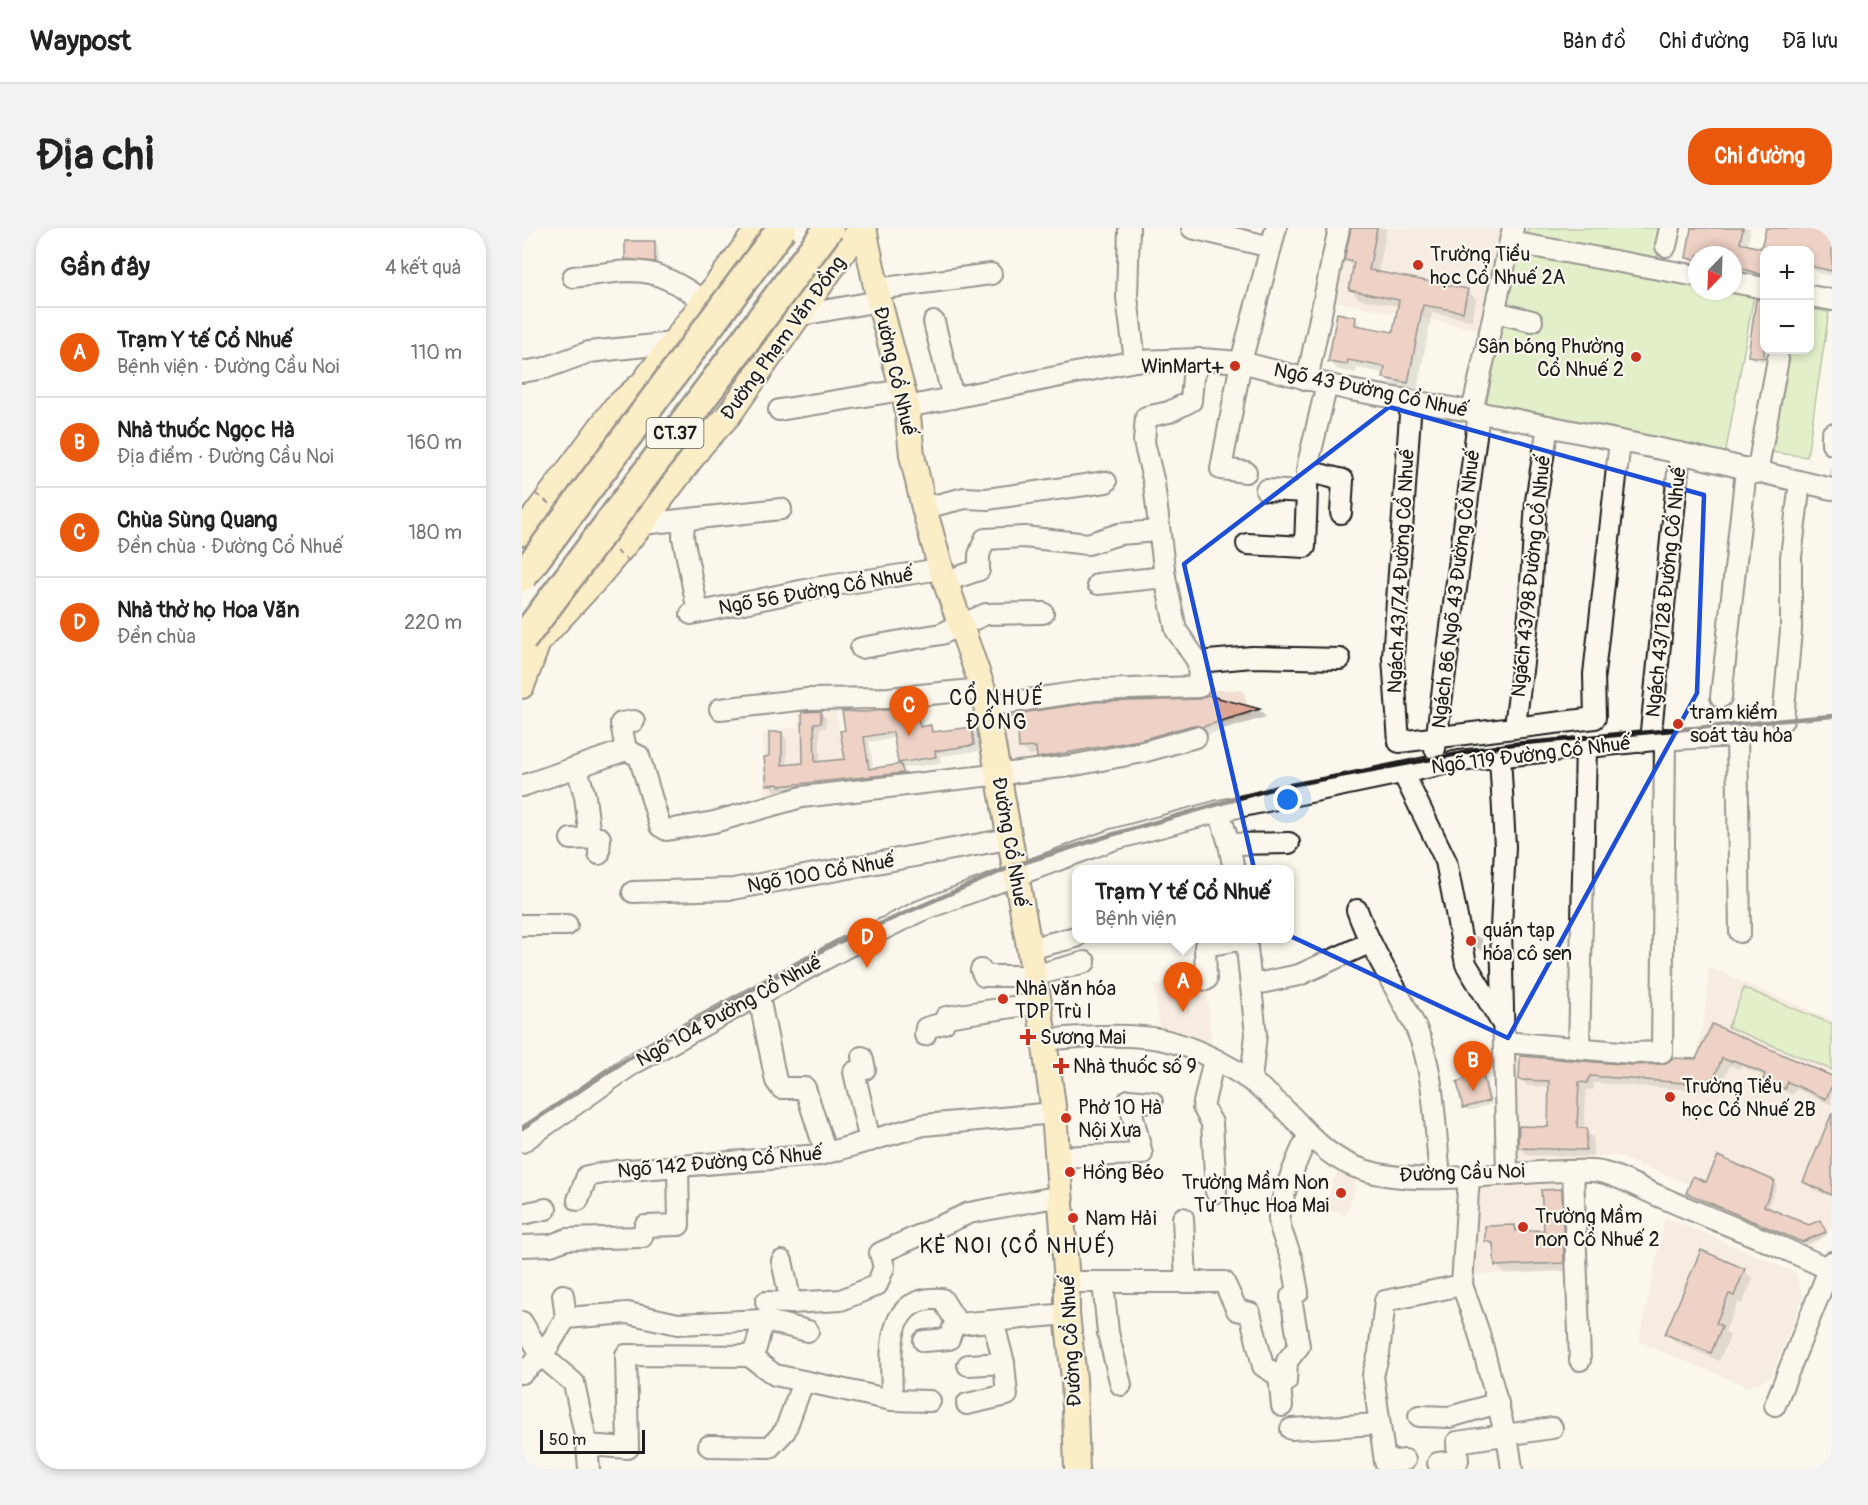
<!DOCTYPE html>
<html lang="vi">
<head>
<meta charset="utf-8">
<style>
	body { margin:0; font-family:Pangolin,sans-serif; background:#f2f2f2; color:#222 }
	.controls { position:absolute; right:18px; top:18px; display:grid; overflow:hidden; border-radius:12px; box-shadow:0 3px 9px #0003 }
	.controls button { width:54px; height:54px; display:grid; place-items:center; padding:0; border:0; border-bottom:2px solid #e0e0e0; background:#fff; color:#222; font:30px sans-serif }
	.compass { position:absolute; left:1166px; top:18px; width:54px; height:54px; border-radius:50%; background:#fff; box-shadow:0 3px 9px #0003; rotate:203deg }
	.scale { position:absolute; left:18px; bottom:15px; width:105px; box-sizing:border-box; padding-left:6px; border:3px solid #1c1c1c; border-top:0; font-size:16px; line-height:21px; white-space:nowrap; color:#1c1c1c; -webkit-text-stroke:4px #fbf7ec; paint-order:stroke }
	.you { position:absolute; left:766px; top:572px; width:21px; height:21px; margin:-15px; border:4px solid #fff; border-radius:50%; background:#1a73e8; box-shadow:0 0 0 9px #1a73e833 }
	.badge { display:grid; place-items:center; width:39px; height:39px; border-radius:50%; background:#ea580c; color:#fff; font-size:20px; font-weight:700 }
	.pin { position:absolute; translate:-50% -50px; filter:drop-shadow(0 2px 3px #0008) }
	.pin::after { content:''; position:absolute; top:32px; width:21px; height:18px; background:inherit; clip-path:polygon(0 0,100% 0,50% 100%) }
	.popup { position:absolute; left:550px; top:637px; width:222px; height:78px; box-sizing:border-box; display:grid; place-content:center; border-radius:12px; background:#fff; filter:drop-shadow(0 2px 4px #0005); font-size:20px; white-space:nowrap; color:#767676 }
	.popup b { font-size:22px; color:#222 }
	.popup::after { content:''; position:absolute; left:50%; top:100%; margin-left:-12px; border:12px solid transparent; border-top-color:#fff }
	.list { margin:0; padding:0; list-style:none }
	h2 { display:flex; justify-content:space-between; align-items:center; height:78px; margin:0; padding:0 24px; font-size:26px }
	h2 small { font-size:20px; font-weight:400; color:#767676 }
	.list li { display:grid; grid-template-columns:39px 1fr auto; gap:18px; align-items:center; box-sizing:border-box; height:90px; padding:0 24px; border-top:2px solid #e0e0e0 }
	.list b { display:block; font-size:22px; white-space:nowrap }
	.list p { margin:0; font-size:20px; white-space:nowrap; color:#767676 }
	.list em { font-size:20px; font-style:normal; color:#767676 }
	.map { position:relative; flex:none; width:1310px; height:1241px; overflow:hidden; border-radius:24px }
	header { display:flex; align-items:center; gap:36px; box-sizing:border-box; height:84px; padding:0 30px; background:#fff; border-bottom:2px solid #e0e0e0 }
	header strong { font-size:28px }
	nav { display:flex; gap:33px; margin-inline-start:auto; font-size:21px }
	.intro { display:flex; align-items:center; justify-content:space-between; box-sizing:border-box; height:144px; padding:0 36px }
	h1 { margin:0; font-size:42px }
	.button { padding:15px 27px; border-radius:24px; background:#ea580c; color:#fff; font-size:21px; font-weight:700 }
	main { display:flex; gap:36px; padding:0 36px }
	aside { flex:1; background:#fff; border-radius:24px; box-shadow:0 3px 9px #0003 }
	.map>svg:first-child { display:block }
	.built { fill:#f2ded2 }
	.green { fill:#c3e49e; stroke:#70805d; stroke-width:1.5 }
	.shadow { fill:#0003; fill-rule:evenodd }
	.building { fill:#dca594; stroke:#1c1c1c; stroke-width:1.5 }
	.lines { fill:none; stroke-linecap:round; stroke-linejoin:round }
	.minor-casing { stroke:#1c1c1c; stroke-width:24 }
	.major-casing { stroke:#1c1c1c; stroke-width:28 }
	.minor { stroke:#fbf7ec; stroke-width:20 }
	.major { stroke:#fadf96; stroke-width:24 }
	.rail { stroke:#1c1c1c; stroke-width:4.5 }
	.highway-bridge-casing { stroke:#1c1c1c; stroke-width:33; stroke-linecap:butt }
	.path-bridge { stroke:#1c1c1c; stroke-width:2; stroke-dasharray:6 4.5; stroke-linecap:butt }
	.highway-bridge { stroke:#fadf96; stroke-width:28 }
	.marked { fill:none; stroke:#1d4ed8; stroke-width:4.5; stroke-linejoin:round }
	.poi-dot { fill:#c8321e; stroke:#fbf7ec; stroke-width:2 }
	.labels { text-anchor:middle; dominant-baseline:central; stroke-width:4.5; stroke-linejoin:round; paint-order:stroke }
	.shield { fill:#fbf7ec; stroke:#5f5e5a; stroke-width:1.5 }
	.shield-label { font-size:18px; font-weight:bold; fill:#1c1c1c }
	.poi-label { font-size:20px; fill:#1c1c1c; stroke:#fbf7ec; text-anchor:start }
	.street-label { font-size:20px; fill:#1c1c1c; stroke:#fbf7ec }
	.neighbourhood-label { font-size:21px; letter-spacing:1.5px; fill:#1c1c1c; stroke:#fbf7ec }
	.quarter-label { font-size:22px; letter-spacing:1.5px; fill:#1c1c1c; stroke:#fbf7ec }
</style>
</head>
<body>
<header>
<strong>Waypost</strong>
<nav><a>Bản đồ</a><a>Chỉ đường</a><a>Đã lưu</a></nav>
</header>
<div class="intro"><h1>Địa chỉ</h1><a class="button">Chỉ đường</a></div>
<main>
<aside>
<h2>Gần đây<small>4 kết quả</small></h2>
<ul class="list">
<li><span class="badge">A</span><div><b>Trạm Y tế Cổ Nhuế</b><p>Bệnh viện · Đường Cầu Noi</p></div><em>110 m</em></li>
<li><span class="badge">B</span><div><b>Nhà thuốc Ngọc Hà</b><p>Địa điểm · Đường Cầu Noi</p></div><em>160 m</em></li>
<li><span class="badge">C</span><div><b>Chùa Sùng Quang</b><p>Đền chùa · Đường Cổ Nhuế</p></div><em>180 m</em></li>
<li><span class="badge">D</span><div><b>Nhà thờ họ Hoa Văn</b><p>Đền chùa</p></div><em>220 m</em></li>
</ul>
</aside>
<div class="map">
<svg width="1310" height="1241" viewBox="0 0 1310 1241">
	<rect width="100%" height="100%" fill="#fbf7ec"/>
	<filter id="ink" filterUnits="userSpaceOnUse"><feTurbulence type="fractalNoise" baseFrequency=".0167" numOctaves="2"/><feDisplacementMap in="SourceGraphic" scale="12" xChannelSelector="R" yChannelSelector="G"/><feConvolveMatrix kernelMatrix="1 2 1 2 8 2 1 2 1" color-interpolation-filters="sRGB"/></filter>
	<g filter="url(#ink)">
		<g class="built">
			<path d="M821 0H983L964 103 810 73Z"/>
			<path d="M598 462H721L729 488 605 526 484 540 477 492 522 488V470Z"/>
			<path d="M313 473 327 559 242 569 241 506 277 498 276 474Z"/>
			<path d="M1187 739 1310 792V998L1306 1006 1289 1018 1164 965 1167 956 1094 928 1064 927 1059 934 988 932 985 817 1174 831 1183 784Z"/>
			<path d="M632 756 685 759 690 826 639 809Z"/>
			<path d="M814 944 836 950 824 987 802 981Z"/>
			<path d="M1047 954 1051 1041 952 1047 953 958Z"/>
			<path d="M1143 989 1273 1044 1281 1068 1249 1149 1226 1159 1117 1114Z"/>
		</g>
		<g class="green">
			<path d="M1006 0H1142L1134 36 1004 12Z"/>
			<path d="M995 21 1175 56V63H1209L1232 67 1203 228 964 178Z"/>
			<path d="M1288 81 1307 84 1285 229 1249 224 1264 122H1288Z"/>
			<path d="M1222 760 1310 796V842L1206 799Z"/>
		</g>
		<g class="shadow">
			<path d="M830 0H865L856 45 945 62 954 71 950 92 910 85 895 163 871 158 863 150V145L835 140 834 145 816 142 807 133 833 91 843 100 872 106 877 78 837 71 829 62 833 40 824 32Z"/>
			<path d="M1170 0H1228L1226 19 1241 22 1245 0H1310V48L1295 45 1288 38V22H1242V52L1211 44V27H1175L1173 37 1165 30Z"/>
			<path d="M133 15 136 18V37L108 34 104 31Z"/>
			<path d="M1235 72 1242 74V122H1259L1249 135 1232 132 1227 127Z"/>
			<path d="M1310 231V250L1307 247Z"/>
			<path d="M686 469 737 482 744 489 688 506 680 505 525 537 516 526 507 527 499 519 496 497 488 488 678 472Z"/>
			<path d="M394 481 400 487 402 500 408 499 414 505 449 501 455 506 457 523 418 528 419 535 382 540 386 551 264 563 252 562 246 556 249 530 259 505 265 511V538L282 537V485L298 484 304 490V500H298V535L325 533V504L343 485ZM374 510 380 537 352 542 347 514Z"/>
			<path d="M952 707 960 711 961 723 955 720Z"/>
			<path d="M1190 798 1310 850V877L1274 861 1271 867 1250 858 1244 849 1218 838 1217 841 1208 837 1200 855 1185 863 1072 855V862L1064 861 1062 902 1071 909V929L1005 927 998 919 1027 901 1028 859 1006 858 999 851 1175 833Z"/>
			<path d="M960 845 964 849 970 876 947 883 943 879Z"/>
			<path d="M1310 890V969L1289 960 1282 954Z"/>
			<path d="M1196 930 1255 957 1245 981 1287 998 1298 993 1306 1007 1284 1017 1169 968 1166 965 1185 956Z"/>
			<path d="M1039 962 1048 971 1051 1043 983 1046 974 1037 973 1021 965 1013 993 998 999 1005 1023 1004Z"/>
			<path d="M1222 1042 1231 1051 1220 1076 1216 1074 1203 1103 1208 1108 1197 1133 1154 1114 1145 1106Z"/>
		</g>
		<g class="building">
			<path d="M829 0H855L847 42 946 61 941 84 901 77 886 155 861 150 863 139 826 132 825 137 806 134 815 85 834 89 833 97 871 104 877 72 827 62 832 34 822 32Z"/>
			<path d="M1169 0H1221L1218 15 1239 20 1244 0H1310V43L1287 38V22H1242L1241 47 1211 38V27H1175V32L1164 30Z"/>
			<path d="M103 13H133V34L103 31Z"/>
			<path d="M1234 71 1242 72V130L1226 128Z"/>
			<path d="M685 467 738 481 680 499 671 497 618 512 515 530 514 519 497 520 495 489H486V487L573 474 677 471Z"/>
			<path d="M394 479 398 499 409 497 410 504 450 499 452 517 413 523 414 529 376 535 371 504 342 509 347 541 379 536 381 545 257 558 256 556 245 557 242 529 247 528V504H260V537L281 535 280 484 299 483V495H292L293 534 323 531 318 503 323 502 320 483 343 484Z"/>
			<path d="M1190 796 1310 848V857L1304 871 1266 854 1263 861 1241 851 1243 846 1211 832 1209 834 1200 830 1193 848 1177 856 1068 848 1065 855 1057 854 1055 900H1065L1064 922 996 920 997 898 1026 899 1027 853 997 852 998 828 1110 837 1141 836 1151 830 1174 831Z"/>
			<path d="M960 843 967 873 941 880 935 854Z"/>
			<path d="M1310 885V967L1281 954Z"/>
			<path d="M1196 928 1253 953 1242 978 1287 997 1298 992 1304 1004 1280 1014 1164 965 1171 948 1184 954Z"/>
			<path d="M1040 961 1042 1035 973 1038 971 1015 963 1013V998L993 997 994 1003 1022 1002 1019 962Z"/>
			<path d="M1179 1022 1223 1041 1212 1068 1207 1066 1194 1095 1200 1098 1189 1125 1143 1106Z"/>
		</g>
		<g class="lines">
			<defs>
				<g id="minor">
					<path d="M607 0 605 69 613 133"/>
					<path d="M670 0 749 19"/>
					<path d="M988 14 1175 48"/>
					<path d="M1144 18 1148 0"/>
					<path d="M51 49C115 42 126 34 182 73"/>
					<path d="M1211 54 1242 60"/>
					<path d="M355 61 469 46"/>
					<path d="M1288 68 1310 72"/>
					<path d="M973 84 1010 93"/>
					<path d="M279 87 357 73"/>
					<path d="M412 94 431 170"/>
					<path d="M0 144 23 140 67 124 151 115"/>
					<path d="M785 152 817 0"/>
					<path d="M889 173 871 430 877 514 1073 490 1072 446 1098 213"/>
					<path d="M385 179 613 133 679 131 719 134 828 162 976 188 1158 225 1310 261"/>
					<path d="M257 182 380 162"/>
					<path d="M950 184 991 0"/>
					<path d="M1310 206V216"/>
					<path d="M785 243 821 252 819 285"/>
					<path d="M724 244 699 241 719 134 754 0"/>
					<path d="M1235 245 1256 131"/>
					<path d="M744 262 785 264"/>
					<path d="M402 280 443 270 465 271 584 254"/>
					<path d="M162 292 161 309 176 384"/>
					<path d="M120 296 259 281"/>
					<path d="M725 316 783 319 786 236 805 156"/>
					<path d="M424 353 457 342V327L463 311 502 309 566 316 597 306 636 303"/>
					<path d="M576 356 643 349"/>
					<path d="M169 386 293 360 419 341"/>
					<path d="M339 420 419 406 464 386 521 385"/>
					<path d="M676 434 730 429 818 431"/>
					<path d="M1199 469 1224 242"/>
					<path d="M464 478 572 462 677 459 676 434 654 402 643 349 632 255 622 214 624 189 647 184 669 173 671 149 679 131"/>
					<path d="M198 481 285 471 366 470 461 461"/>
					<path d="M1261 492 1269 402V329L1278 254"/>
					<path d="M993 498 1007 387 1014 273 1026 198"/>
					<path d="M1129 503 1158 225"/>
					<path d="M913 521 957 185"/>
					<path d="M104 522 99 495 112 493"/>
					<path d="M978 528 983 619 979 700 985 944"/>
					<path d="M55 541 63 568 68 610"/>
					<path d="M881 545 924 633 944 736 980 795"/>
					<path d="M0 558 104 522 117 528 138 598 145 602 192 594 280 569 548 538 621 524 674 509"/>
					<path d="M697 583 707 616 712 642"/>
					<path d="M49 611 78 610 77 626"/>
					<path d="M707 616 767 615"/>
					<path d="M111 664 211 661 486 611"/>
					<path d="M835 682C850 724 875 760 894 800 913 842 913 903 918 949"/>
					<path d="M0 697H45"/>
					<path d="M724 710 734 807 729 851"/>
					<path d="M506 721 554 709"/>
					<path d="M459 742 462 748H511L563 734"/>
					<path d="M684 752 683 718 724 711"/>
					<path d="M729 757 777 747 847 715"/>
					<path d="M237 769 254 853 259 860H283L304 925"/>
					<path d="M403 807 404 800 422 795 424 789 517 775"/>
					<path d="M522 812C555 809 588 806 621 809 667 812 725 845 757 876 785 902 802 930 842 942 904 962 1003 939 1072 943 1091 944 1121 962 1139 969 1196 994 1255 1015 1310 1043"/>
					<path d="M983 814 1110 825 1140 824 1143 511"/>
					<path d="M1057 820 1064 519"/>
					<path d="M340 829 343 841 332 844 348 913"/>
					<path d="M692 831 681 879 690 895 694 964"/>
					<path d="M0 914 109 837 323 720 398 683 590 612 697 583 937 533 1132 512 1215 508 1218 704"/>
					<path d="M535 929 620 926 607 872 630 874"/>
					<path d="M1051 943 1058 1132"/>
					<path d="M947 947 940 1057 957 1105 987 1220 990 1241"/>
					<path d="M56 972 65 948 94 943 298 927 402 897 532 885"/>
					<path d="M0 986 24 981"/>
					<path d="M661 990 664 1054"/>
					<path d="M0 1018 29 1017 45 1011 120 1009 123 998 157 997 156 938"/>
					<path d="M260 1033 269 1075 319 1072 355 1057 362 1039 358 1025 447 985 539 968"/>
					<path d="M545 1054H702L715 1082 728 1085 741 1138 757 1148 760 1178"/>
					<path d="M581 1054 586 1105 599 1157"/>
					<path d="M244 1074 269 1075"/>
					<path d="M44 1090 106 1085 156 1096 241 1092 286 1103"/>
					<path d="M0 1094 20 1128 52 1155 65 1217 67 1241"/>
					<path d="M402 1113 427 1111 432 1097 436 1096"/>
					<path d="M227 1128 253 1147 370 1172 408 1173"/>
					<path d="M446 1137 482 1135 471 1093"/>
					<path d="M0 1145 20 1128 44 1090 41 1067"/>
					<path d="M759 1157 764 1154 765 1133 777 1118 769 1069 776 1064C774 1053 772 1042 770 1032 766 1018 758 1005 757 991 755 978 779 921 786 909"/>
					<path d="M370 1172C370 1130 359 1067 420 1071L436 1096 545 1086"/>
					<path d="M445 1176 485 1167 482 1135"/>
					<path d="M1253 1177 1310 1034"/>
					<path d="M897 1188 928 1189 976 1175"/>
					<path d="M769 1201 857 1196"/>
					<path d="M65 1217 106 1220 104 1127 227 1128 234 1120 241 1092"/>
					<path d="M187 1218 248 1219 263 1203 281 1154"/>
					<path d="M883 1232 863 1234 851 1147 857 1125 863 1073 940 1057"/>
					<path d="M916 1235 936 1233 935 1214 1030 1200"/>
				</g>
				<g id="major">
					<path d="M342 0 357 73 385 179 390 227 402 280 419 341 461 461 517 775 532 885 545 1054V1086L552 1151 555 1241"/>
					<path d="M0 305 93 180 121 155 237 0"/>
					<path d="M0 431 73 352 120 296 180 216 206 188 338 0"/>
					<path d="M0 458 15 417"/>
				</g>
			</defs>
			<use href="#minor" class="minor-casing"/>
			<use href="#major" class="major-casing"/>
			<use href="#minor" class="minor"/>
			<use href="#major" class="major"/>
			<path class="rail" d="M0 900 104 832 310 717 491 638 589 607 752 560 991 516 1310 488"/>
			<defs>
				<g id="highway-bridge">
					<path d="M0 349 260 0"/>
					<path d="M0 412 307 0"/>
				</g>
			</defs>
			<use href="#highway-bridge" class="highway-bridge-casing"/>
			<g class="path-bridge">
				<path d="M14 266 28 276"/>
				<path d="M94 323 106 332"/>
			</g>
			<use href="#highway-bridge" class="highway-bridge"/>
		</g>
	</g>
	<path d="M0 0H1310V1241H0ZM867 179 1182 267 1175 465 986 810 745 697 662 336Z" fill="#fbf7ec" fill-opacity=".55" fill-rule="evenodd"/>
	<path class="marked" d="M867 179 1182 267 1175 465 986 810 745 697 662 336Z"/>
	<g class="poi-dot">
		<circle cx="896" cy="37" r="6"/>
		<circle cx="1114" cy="129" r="6"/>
		<circle cx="713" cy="138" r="6"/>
		<circle cx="1156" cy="496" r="6"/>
		<circle cx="949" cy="713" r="6"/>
		<circle cx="481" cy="771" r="6"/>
		<path d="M503 800h6v6h6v6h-6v6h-6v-6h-6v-6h6z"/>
		<path d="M536 829h6v6h6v6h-6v6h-6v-6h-6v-6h6z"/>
		<circle cx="1148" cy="869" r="6"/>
		<circle cx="544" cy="890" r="6"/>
		<circle cx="548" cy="944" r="6"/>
		<circle cx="819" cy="965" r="6"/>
		<circle cx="551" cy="990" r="6"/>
		<circle cx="1001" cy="999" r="6"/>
	</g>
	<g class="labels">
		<rect class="shield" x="124.5" y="190" width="57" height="30" rx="4.5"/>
		<g class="shield-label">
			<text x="153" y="205">CT.37</text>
		</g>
		<g class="poi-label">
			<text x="908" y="26">Trường Tiểu<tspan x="908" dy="23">học Cổ Nhuế 2A</tspan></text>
			<text x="1102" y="118" text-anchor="end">Sân bóng Phường<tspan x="1102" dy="23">Cổ Nhuế 2</tspan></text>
			<text x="701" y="138" text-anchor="end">WinMart+</text>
			<text x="1168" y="484">trạm kiểm<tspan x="1168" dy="23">soát tàu hỏa</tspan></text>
			<text x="961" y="702">quán tạp<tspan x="961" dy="23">hóa cô sen</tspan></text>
			<text x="493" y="760">Nhà văn hóa<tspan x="493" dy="23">TDP Trù I</tspan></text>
			<text x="518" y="809">Sương Mai</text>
			<text x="551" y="838">Nhà thuốc số 9</text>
			<text x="1160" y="858">Trường Tiểu<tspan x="1160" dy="23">học Cổ Nhuế 2B</tspan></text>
			<text x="556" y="879">Phở 10 Hà<tspan x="556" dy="23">Nội Xưa</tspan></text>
			<text x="560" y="944">Hồng Béo</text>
			<text x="807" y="954" text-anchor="end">Trường Mầm Non<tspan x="807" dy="23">Tư Thục Hoa Mai</tspan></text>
			<text x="1013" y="988">Trường Mầm<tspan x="1013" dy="23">non Cổ Nhuế 2</tspan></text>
			<text x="563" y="990">Nam Hải</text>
		</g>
		<g class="street-label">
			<text transform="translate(261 110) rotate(-54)">Đường Phạm Văn Đồng</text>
			<text transform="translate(373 143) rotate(77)">Đường Cổ Nhuế</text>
			<text transform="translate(849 162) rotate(12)">Ngõ 43 Đường Cổ Nhuế</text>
			<text transform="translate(879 343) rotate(-87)">Ngách 43/74 Đường Cổ Nhuế</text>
			<text transform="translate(1009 348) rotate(-84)">Ngách 43/98 Đường Cổ Nhuế</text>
			<text transform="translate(934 361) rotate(-83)">Ngách 86 Ngõ 43 Đường Cổ Nhuế</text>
			<text transform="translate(294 363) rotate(-10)">Ngõ 56 Đường Cổ Nhuế</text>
			<text transform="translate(1144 364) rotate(-84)">Ngách 43/128 Đường Cổ Nhuế</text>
			<text transform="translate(1009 527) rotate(-7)">Ngõ 119 Đường Cổ Nhuế</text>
			<text transform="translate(488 614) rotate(80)">Đường Cổ Nhuế</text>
			<text transform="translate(299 645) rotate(-10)">Ngõ 100 Cổ Nhuế</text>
			<text transform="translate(207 783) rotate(-29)">Ngõ 104 Đường Cổ Nhuế</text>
			<text transform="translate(198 934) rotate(-5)">Ngõ 142 Đường Cổ Nhuế</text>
			<text transform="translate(940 945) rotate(-2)">Đường Cầu Noi</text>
			<text transform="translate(549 1113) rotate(-93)">Đường Cổ Nhuế</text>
		</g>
		<g class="neighbourhood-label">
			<text x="475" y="470">CỔ NHUẾ<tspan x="475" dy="24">ĐỐNG</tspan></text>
		</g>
		<g class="quarter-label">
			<text x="496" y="1018">KẺ NOI (CỔ NHUẾ)</text>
		</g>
	</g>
</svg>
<div class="controls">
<button>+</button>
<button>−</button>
</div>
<svg class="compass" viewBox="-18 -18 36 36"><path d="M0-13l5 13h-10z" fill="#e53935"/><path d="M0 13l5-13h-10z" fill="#767676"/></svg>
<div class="scale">50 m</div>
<div class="you"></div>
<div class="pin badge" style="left:661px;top:784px">A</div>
<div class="popup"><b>Trạm Y tế Cổ Nhuế</b>Bệnh viện</div>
<div class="pin badge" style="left:951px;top:863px">B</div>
<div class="pin badge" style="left:387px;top:508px">C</div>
<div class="pin badge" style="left:345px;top:740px">D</div>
</div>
</main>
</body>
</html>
